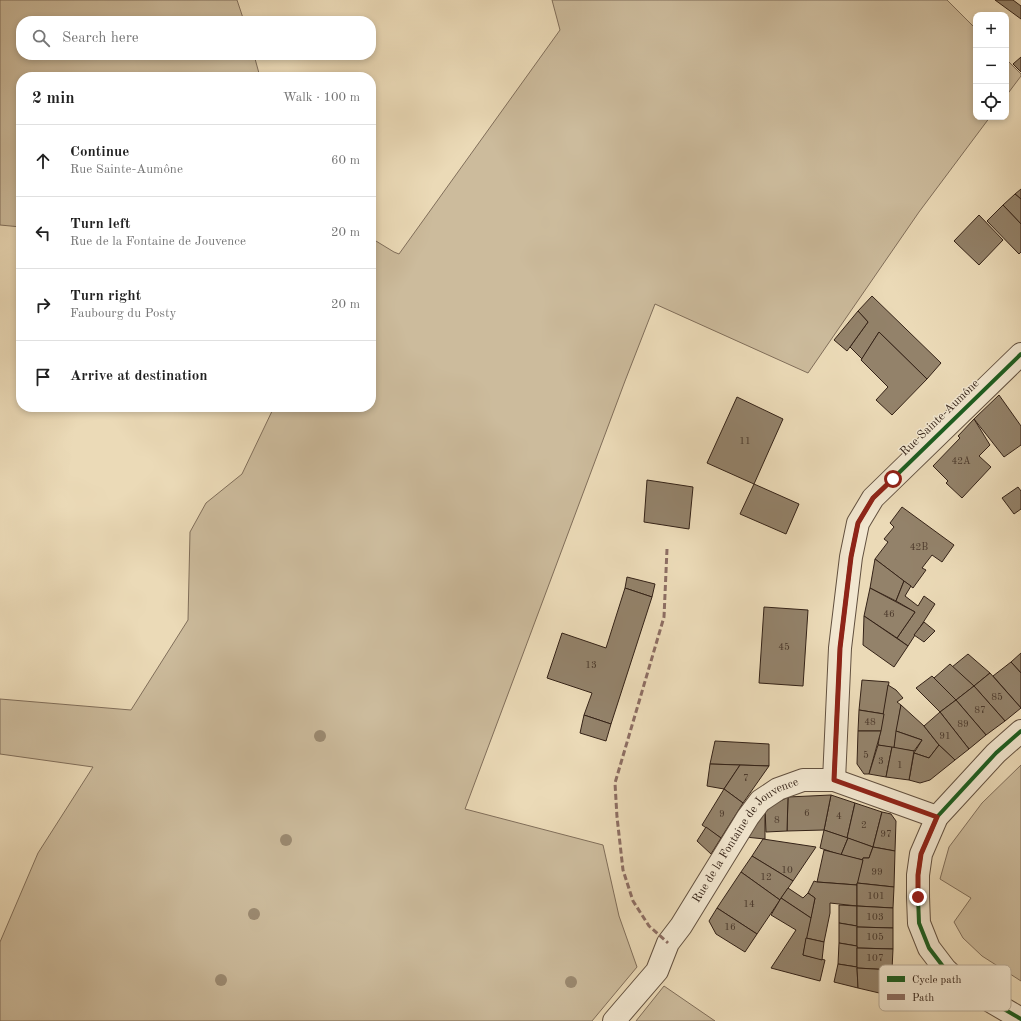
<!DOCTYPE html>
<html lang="en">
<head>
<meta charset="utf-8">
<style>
	body { margin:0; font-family:"Old Standard TT",serif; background:#f2f2f2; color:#222 }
	.controls { position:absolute; right:12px; top:12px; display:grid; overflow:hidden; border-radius:8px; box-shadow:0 2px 6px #0003 }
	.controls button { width:36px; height:36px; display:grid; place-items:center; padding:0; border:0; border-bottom:1px solid #e0e0e0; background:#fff; color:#222; font:20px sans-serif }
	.stop { position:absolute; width:12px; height:12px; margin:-9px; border:3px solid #8f2418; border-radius:50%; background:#fff }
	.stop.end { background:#8f2418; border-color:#fff; box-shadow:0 1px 4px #0008 }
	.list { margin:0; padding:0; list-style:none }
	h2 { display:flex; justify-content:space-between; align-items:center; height:52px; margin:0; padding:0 16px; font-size:17px }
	h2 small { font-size:13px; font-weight:400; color:#767676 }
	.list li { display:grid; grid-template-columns:26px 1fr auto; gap:12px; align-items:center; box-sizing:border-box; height:72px; padding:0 16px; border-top:1px solid #e0e0e0 }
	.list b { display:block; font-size:15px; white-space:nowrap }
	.list p { margin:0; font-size:13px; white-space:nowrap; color:#767676 }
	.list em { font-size:13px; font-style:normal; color:#767676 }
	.icon { flex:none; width:22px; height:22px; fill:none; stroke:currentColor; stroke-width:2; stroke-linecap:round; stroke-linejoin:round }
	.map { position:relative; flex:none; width:1021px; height:1021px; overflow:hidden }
	.search { position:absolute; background:#fff; box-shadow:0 2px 6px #0003; left:16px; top:16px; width:360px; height:44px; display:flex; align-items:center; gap:10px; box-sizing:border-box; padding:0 14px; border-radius:16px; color:#767676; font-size:15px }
	.panel { position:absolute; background:#fff; box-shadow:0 2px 6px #0003; left:16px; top:72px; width:360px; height:340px; border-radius:16px }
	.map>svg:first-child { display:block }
	.green { fill:#ccbb9c; stroke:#806e5a }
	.building { fill:#93826a; stroke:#342217 }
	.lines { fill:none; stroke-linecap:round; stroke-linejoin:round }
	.street-casing { stroke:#62503f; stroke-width:24 }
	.street { stroke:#f2e7d0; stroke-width:22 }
	.quiet { stroke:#8d6e63; stroke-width:3; stroke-dasharray:6 3; stroke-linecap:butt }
	.cycleway-casing { stroke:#f2e7d0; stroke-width:6 }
	.cycleway { stroke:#1b5e20; stroke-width:4 }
	.tree { fill:#9b8a71 }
	.route { stroke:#8f2418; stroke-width:5 }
	.labels { text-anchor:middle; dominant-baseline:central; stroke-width:3; stroke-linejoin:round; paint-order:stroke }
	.number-label { font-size:10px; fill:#4c3a2c }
	.street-label { font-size:12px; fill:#342217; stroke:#f2e7d0 }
	.key { fill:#f2e7d0; stroke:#b9ac98; stroke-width:1 }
	.key-label { font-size:11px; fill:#342217 }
</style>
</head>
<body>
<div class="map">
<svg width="1021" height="1021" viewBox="0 0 1021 1021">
	<rect width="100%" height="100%" fill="#ebdab7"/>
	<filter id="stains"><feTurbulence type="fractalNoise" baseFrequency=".005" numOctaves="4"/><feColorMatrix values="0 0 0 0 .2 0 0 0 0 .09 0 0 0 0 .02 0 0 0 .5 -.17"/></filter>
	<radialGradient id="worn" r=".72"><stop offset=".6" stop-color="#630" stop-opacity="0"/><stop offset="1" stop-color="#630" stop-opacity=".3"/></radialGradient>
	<g class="green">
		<path d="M0 0H237L244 21H21V55H254L260 77H21V227L0 225Z"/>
		<path d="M552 0H947L976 29V117H990L919 212 808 373 655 304 625 381 465 809 603 845 619 916 637 967 592 1021H0V942L38 853 93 767 0 754V699L131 710 188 620 190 532 206 503 242 474 274 407H371V238L394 252 399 254 560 30Z"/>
		<path d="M1006 59 1021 74V76L1006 96Z"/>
		<path d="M1021 765V981L982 956 963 938 954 922 971 898 940 879 949 847 982 803Z"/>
		<path d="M664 986 715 1021H636Z"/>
	</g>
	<g class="building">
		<path d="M995 0H1013L1021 6V19Z"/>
		<path d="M1021 57V72L1013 64Z"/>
		<path d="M1021 189V199L1015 194Z"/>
		<path d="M1015 194 1021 199V224L1003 205Z"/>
		<path d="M1003 205 1021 224V252L1019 254 987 221Z"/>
		<path d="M979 215 1003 240 979 265 954 241Z"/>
		<path d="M872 296 941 363 927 379 879 332 862 359 850 347 868 322 858 311Z"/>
		<path d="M858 311 868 322 847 351 834 340Z"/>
		<path d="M879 332 927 379 892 415 876 400 888 387 861 360Z"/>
		<path d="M999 395 1021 426V445L1004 457 974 419Z"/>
		<path d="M737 397 783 419 754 484 707 463Z"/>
		<path d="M974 419 990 445 979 456 991 467 962 498 946 483 948 481 933 466 960 438 958 436Z"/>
		<path d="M647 480 693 487 689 529 644 522Z"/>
		<path d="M754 484 799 504 786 534 740 514Z"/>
		<path d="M1018 487 1021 491V509L1014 514 1002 498Z"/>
		<path d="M902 507 954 545 942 562 932 555 922 568 926 570 913 588 875 559 888 542 884 539 894 527 890 523Z"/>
		<path d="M875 559 904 581 896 601 870 588Z"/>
		<path d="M627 577 655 584 652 597 625 588Z"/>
		<path d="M904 581 911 586 905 596 918 606 924 596 935 604 908 646 897 638 915 612 896 601Z"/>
		<path d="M625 588 652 597 611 724 584 715 592 693 547 678 562 633 606 648Z"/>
		<path d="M870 588 915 612 897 638 864 616Z"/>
		<path d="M764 607 808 610 803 686 759 683Z"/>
		<path d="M864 616 908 646 894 667 863 645Z"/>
		<path d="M924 622 935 631 924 642 914 635Z"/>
		<path d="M1021 653V673L1011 662Z"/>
		<path d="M968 654 990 673 974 686 952 667Z"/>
		<path d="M1011 662 1021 673V708L993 676Z"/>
		<path d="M950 664 974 686 956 700 934 678Z"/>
		<path d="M990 673 1021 708 1005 721 974 686Z"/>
		<path d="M932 676 956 700 940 712 916 688Z"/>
		<path d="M862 680 889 682 884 714 859 710Z"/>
		<path d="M888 685 896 690 903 698 897 702 901 705 894 748 878 745Z"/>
		<path d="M974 686 1005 721 986 735 956 700Z"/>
		<path d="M956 700 986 735 969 749 940 712Z"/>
		<path d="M901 705 924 726 939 745 929 758 914 753 922 740 896 731Z"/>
		<path d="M859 710 884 714 881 731H858Z"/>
		<path d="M940 712 969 749 955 760 939 745 924 726Z"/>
		<path d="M584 715 611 724 606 741 580 733Z"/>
		<path d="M858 731H881L869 774H864L857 764Z"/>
		<path d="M896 731 922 740 914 751 894 748Z"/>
		<path d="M715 741 769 744V766L710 764Z"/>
		<path d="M878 745 892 747 886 777 869 774Z"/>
		<path d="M939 745 955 760 930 780 920 783 909 780 914 753 929 758Z"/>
		<path d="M892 747 914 751 909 780 886 777Z"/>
		<path d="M710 764 740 765 724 789 707 786Z"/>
		<path d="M740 765 769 766 743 803 724 789Z"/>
		<path d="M724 789 743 803 721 838 702 825Z"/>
		<path d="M831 795 855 803 847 838 824 830Z"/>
		<path d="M831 795 824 830 787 831 788 797Z"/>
		<path d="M788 797 787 831 766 832 765 809Z"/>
		<path d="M855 803 882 812 873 847 847 838Z"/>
		<path d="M765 809V839L745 837Z"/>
		<path d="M882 812 891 814 896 821 895 851 873 847Z"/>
		<path d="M706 827 721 838 711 854 697 841Z"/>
		<path d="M824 830 848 838 841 855 820 848Z"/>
		<path d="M848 838 873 847 869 858H863V860L841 855Z"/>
		<path d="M763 839 816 847 793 881 752 856Z"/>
		<path d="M873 847 895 851 894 887 857 883 863 858H869Z"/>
		<path d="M824 850 863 860 857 885 817 882Z"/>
		<path d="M752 856 793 881 780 900 741 872Z"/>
		<path d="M741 872 780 900 757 934 717 908Z"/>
		<path d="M814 881 817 882 857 885V906L830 903V913L824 942 806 938 815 898 808 893Z"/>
		<path d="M857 883 894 887 893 908 857 906Z"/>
		<path d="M788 888 803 898 808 893 815 898 811 918 781 898Z"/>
		<path d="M781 898 811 918 803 955 825 960 820 981 771 968 796 930 771 915Z"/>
		<path d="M839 905 857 906V926L839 923Z"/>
		<path d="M857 906 893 908V928L857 927Z"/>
		<path d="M717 908 757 934 745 952 716 934 709 921Z"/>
		<path d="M839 923 857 926V946L839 943Z"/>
		<path d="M857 927 893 928V949L857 948Z"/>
		<path d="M806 938 824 942 822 960 803 955Z"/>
		<path d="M839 943 857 946V967L838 964Z"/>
		<path d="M857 948 893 949 892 970 857 968Z"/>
		<path d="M838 964 857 967 858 988 834 982Z"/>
		<path d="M857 968 892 970V996L858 988Z"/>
	</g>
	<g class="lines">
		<defs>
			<g id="street">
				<path d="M1021 731 996 753 937 817 921 854 918 875V897L919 923 929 948 945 969 961 984 1021 1019"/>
				<path d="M834 780 840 648 851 557 858 523 873 498 1021 354"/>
				<path id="s1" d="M614 1021 657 971 668 943 681 926 748 817 760 801 778 789 803 780H834L937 817"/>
			</g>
		</defs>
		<use href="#street" class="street-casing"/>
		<use href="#street" class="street"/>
		<path class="quiet" d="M667 549 664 617 615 783 617 817 623 870 633 901 649 926 668 943"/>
		<defs>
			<g id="cycleway">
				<path d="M1021 731 996 753 937 817 921 854 918 875V897L919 923 929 948 945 969 961 984 1021 1019"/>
				<path d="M834 780 840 648 851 557 858 523 873 498 1021 354"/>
			</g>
		</defs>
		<use href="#cycleway" class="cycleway-casing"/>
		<use href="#cycleway" class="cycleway"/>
	</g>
	<g class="tree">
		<circle cx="320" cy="736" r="6"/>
		<circle cx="286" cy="840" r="6"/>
		<circle cx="254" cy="914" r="6"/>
		<circle cx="221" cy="980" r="6"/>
		<circle cx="571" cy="982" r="6"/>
	</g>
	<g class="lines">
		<path class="route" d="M893 479 873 498 858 523 851 557 840 648 834 780 937 817 921 854 918 875V897"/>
	</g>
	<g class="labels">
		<g class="number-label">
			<text x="745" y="441">11</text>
			<text x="961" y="461">42A</text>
			<text x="919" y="547">42B</text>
			<text x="889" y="614">46</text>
			<text x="784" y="647">45</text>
			<text x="591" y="665">13</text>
			<text x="997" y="697">85</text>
			<text x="980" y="710">87</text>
			<text x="870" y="722">48</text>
			<text x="963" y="724">89</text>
			<text x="945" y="736">91</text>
			<text x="866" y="755">5</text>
			<text x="881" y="761">3</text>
			<text x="900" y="765">1</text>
			<text x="746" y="778">7</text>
			<text x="807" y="813">6</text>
			<text x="722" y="814">9</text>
			<text x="839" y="816">4</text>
			<text x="777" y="820">8</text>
			<text x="864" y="825">2</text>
			<text x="886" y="834">97</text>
			<text x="787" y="870">10</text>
			<text x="877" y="872">99</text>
			<text x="766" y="877">12</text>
			<text x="876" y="896">101</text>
			<text x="749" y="904">14</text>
			<text x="875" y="917">103</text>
			<text x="730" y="927">16</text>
			<text x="875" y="937">105</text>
			<text x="875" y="958">107</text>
		</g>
		<g class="street-label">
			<text transform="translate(940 418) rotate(-44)">Rue Sainte-Aumône</text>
			<text stroke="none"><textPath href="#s1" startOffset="227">Rue de la Fontaine de Jouvence</textPath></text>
		</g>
	</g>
	<rect x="879" y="965" width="132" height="46" rx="6" class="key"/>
	<rect x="887" y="976" width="18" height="6" fill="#1b5e20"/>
	<rect x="887" y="994" width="18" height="6" fill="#8d6e63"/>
	<g class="key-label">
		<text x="912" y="983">Cycle path</text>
		<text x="912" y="1001">Path</text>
	</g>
	<rect width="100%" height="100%" filter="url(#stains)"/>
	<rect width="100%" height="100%" fill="url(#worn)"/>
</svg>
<div class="controls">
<button>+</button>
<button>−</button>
<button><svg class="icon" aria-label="locate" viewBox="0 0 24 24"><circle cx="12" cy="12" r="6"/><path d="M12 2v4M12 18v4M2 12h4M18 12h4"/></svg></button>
</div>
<div class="stop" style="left:893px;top:479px"></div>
<div class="stop end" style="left:918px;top:897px"></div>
<div class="search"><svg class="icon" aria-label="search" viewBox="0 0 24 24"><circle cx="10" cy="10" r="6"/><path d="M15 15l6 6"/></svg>Search here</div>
<section class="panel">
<h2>2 min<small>Walk · 100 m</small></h2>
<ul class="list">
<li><svg class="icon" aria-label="ahead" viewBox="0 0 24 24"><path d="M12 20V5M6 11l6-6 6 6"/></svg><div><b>Continue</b><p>Rue Sainte-Aumône</p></div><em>60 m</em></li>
<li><svg class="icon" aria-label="left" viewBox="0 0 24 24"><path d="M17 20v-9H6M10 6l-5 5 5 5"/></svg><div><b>Turn left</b><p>Rue de la Fontaine de Jouvence</p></div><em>20 m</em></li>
<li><svg class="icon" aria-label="right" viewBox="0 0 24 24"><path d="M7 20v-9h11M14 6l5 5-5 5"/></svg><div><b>Turn right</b><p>Faubourg du Posty</p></div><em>20 m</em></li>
<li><svg class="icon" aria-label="arrive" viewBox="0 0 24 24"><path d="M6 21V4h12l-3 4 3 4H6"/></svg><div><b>Arrive at destination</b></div></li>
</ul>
</section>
</div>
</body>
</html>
